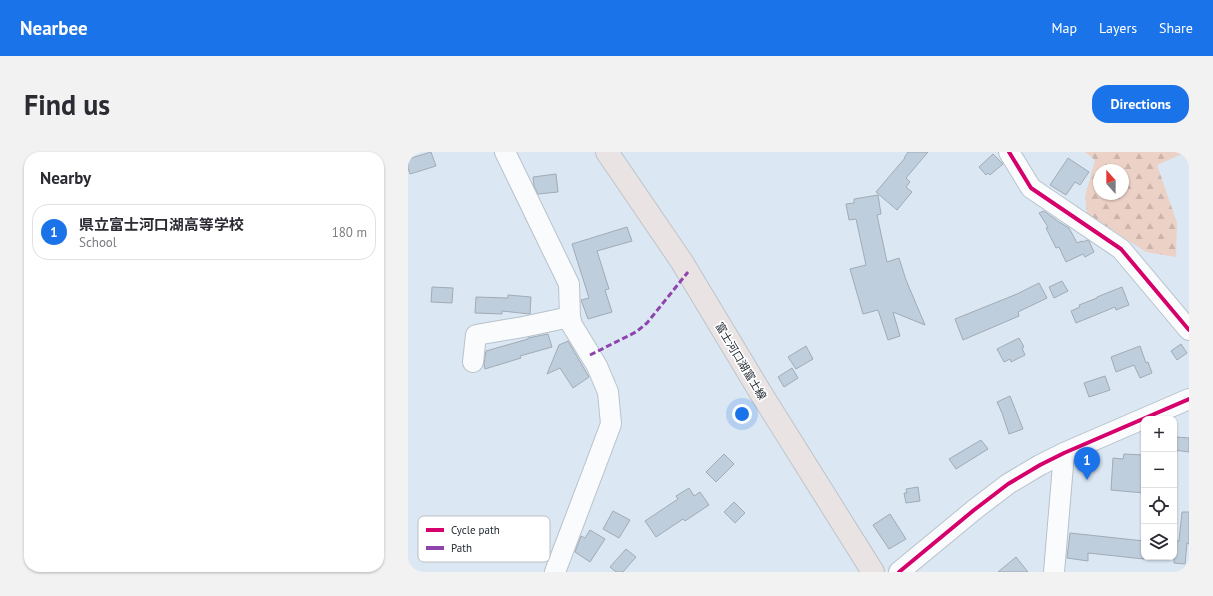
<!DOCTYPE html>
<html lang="en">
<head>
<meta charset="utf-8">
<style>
	body { margin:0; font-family:"PT Sans","Noto Sans JP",sans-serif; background:#f2f2f3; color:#2b2b33 }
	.controls { position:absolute; right:12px; bottom:12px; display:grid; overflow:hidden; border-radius:8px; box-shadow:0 1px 3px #0004 }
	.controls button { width:36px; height:36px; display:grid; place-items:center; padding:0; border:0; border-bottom:1px solid #e1e1e2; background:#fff; color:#2b2b33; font:20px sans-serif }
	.compass { position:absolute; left:685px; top:12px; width:36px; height:36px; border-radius:50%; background:#fff; box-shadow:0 1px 3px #0004; rotate:339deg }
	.you { position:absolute; left:334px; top:262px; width:14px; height:14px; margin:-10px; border:3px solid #fff; border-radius:50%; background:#1a73e8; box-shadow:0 0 0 6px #1a73e833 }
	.badge { display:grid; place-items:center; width:26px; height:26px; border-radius:50%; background:#1a73e8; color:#fff; font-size:13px; font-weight:700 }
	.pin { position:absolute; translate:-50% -33px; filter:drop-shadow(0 1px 2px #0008) }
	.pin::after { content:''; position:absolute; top:21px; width:14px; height:12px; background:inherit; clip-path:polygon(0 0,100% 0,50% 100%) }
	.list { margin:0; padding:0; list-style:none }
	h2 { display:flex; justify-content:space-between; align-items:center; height:52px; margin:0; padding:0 16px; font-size:17px }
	h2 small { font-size:13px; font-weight:400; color:#7c7c81 }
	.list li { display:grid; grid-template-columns:26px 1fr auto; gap:12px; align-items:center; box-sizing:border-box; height:56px; margin:0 8px 8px; padding:0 8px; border:1px solid #e1e1e2; border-radius:16px }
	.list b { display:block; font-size:15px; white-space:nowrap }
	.list p { margin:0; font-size:13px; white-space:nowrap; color:#7c7c81 }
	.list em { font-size:13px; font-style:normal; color:#7c7c81 }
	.icon { flex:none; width:22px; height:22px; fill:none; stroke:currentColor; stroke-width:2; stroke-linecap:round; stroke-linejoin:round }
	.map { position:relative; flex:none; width:781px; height:420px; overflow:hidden; border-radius:16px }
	header { display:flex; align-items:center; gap:24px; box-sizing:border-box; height:56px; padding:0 20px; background:#1a73e8; color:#fff }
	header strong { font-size:19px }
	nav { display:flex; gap:22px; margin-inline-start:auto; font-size:14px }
	.intro { display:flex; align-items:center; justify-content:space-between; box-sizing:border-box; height:96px; padding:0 24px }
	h1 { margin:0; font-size:28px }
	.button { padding:10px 18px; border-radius:16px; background:#1a73e8; color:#fff; font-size:14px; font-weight:700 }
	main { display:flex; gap:24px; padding:0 24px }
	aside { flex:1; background:#fff; border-radius:16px; box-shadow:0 1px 3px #0004 }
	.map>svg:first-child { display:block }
	.forest { fill:url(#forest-firs); fill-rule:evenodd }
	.building { fill:#becedc; stroke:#a1abb4 }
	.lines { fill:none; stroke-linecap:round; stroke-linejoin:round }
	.minor-casing { stroke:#b8c2cb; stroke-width:22 }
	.major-casing { stroke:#bec4ca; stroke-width:24 }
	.minor { stroke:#fafbfd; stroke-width:20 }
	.major { stroke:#e9e4e3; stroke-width:22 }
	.quiet { stroke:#8e44ad; stroke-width:3; stroke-dasharray:6 3; stroke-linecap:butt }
	.cycleway-casing { stroke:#fff; stroke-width:6 }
	.cycleway { stroke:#d6006c; stroke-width:4 }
	.labels { text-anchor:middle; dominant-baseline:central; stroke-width:3.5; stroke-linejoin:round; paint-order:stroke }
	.street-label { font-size:11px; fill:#222b33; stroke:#fff }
	.key { fill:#fff; stroke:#bdbfc2; stroke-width:1 }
	.key-label { font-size:11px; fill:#222b33 }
</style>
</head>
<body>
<header>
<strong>Nearbee</strong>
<nav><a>Map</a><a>Layers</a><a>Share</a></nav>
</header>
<div class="intro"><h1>Find us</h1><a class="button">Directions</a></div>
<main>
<aside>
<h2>Nearby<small></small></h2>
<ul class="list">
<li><span class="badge">1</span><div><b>県立富士河口湖高等学校</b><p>School</p></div><em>180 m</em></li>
</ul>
</aside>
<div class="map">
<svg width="781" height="420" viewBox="0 0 781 420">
	<defs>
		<pattern id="forest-firs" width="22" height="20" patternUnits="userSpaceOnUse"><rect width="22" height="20" fill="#ecd1c6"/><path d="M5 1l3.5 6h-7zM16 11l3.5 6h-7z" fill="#cab4ab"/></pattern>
	</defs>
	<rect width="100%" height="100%" fill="#dbe7f3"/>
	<path class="forest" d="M677 0H779L749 13 769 71 768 105 738 100 679 61 677 45 687 8ZM691 18H715V42H691Z"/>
	<g class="building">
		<path d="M23 0 28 14 2 22 0 16V7Z"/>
		<path d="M500 0H520L498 26 502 30 498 35 504 40 489 58 468 40 497 6H496Z"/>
		<path d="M585 2 595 12 582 23 580 21 578 23 571 15Z"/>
		<path d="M660 6 681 20 672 33 667 30 658 43 642 33Z"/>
		<path d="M148 22 150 40 130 42 126 34 125 25Z"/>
		<path d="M470 43 473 62 469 63 479 110 491 106 498 128 517 173 485 160 492 184 480 188 470 158 455 162 442 117 458 113 448 67 441 68 438 52 446 51V47Z"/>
		<path d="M636 59 651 70 661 76 669 91 674 89 675 90 679 88 681 89 686 100 677 105 675 102 658 110 651 95 648 96 638 76 640 75 631 61Z"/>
		<path d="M219 75 224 89 189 99 201 137 197 138 204 160 180 167 173 148 181 146 164 92Z"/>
		<path d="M654 129 660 139 646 146 641 135Z"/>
		<path d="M631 131 639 146 610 160 611 164 555 188 547 167 609 142Z"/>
		<path d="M24 135 45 136 44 151 23 150Z"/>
		<path d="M714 135 721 153 708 158 707 155 668 171 663 159 672 155 671 153 689 146V145Z"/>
		<path d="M100 143 123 145 122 162 94 159V162L67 161 68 145 100 146Z"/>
		<path d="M140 182 144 195 112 204 113 206 77 217 76 212 78 199 120 187V186Z"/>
		<path d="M611 186 616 195 614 196 617 203 603 210 602 207 596 210 589 197Z"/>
		<path d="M160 189 181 225 165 236 152 216 139 222 151 193Z"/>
		<path d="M773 192 779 201 769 208 763 199Z"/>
		<path d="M398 194 405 207 388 217 380 205Z"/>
		<path d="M732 194 738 211 740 210 744 221 732 226 726 213 708 220 703 205Z"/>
		<path d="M384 216 390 226 376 235 370 225Z"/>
		<path d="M697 224 702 238 681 245 676 231Z"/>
		<path d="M602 244 615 277 601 282 594 261 589 250Z"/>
		<path d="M768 285 781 286V300L766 298Z"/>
		<path d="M573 288 580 297 548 317 541 307Z"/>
		<path d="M316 302 326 312 308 330 298 320Z"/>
		<path d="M716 302 736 303V341L703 338 705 306 715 307Z"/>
		<path d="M510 335 512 349 498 351 496 341H499L498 337Z"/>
		<path d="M281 336 286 344 292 340 301 353 277 369 275 367 248 385 237 369 270 347 268 344Z"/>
		<path d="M326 350 337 361 327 371 316 360Z"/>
		<path d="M205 359 222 368 211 386 195 377Z"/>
		<path d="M774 360H781V392L779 391 777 412 766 411V389H771Z"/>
		<path d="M482 362 498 387 481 397 465 373Z"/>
		<path d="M182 378 197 387 182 410 167 400 173 384 177 386Z"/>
		<path d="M662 381 736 389V407L680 401V409L659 406Z"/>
		<path d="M218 397 228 405 215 420H208L202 415Z"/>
		<path d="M608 405 620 420H590Z"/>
	</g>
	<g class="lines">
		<defs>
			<g id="minor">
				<path d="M97 0 161 132 162 165 164 173 189 214 200 240 203 272 188 312 147 420"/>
				<path d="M601 0 623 36 713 97 781 178"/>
				<path d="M65 210 68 183 115 175 162 165"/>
				<path d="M491 420 566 358 600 332 632 313 656 301 781 247"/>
				<path d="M646 420 656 301"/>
			</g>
			<path id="major" d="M199 0 274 110 354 243 465 420"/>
		</defs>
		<use href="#minor" class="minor-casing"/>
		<use href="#major" class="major-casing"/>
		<use href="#minor" class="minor"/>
		<use href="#major" class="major"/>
		<path class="quiet" d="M182 203 228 180 239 171 280 120"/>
		<defs>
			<g id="cycleway">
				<path d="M601 0 623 36 713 97 781 178"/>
				<path d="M491 420 566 358 600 332 632 313 656 301 781 247"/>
			</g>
		</defs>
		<use href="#cycleway" class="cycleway-casing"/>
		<use href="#cycleway" class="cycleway"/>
	</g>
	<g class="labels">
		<g class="street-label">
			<text transform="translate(333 209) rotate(59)">富士河口湖富士線</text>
		</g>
	</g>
	<rect x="10" y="364" width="132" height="46" rx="6" class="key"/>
	<rect x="18" y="376" width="18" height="4" fill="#d6006c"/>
	<rect x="18" y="394" width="18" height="4" fill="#8e44ad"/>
	<g class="key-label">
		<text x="43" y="382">Cycle path</text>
		<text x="43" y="400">Path</text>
	</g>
</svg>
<div class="controls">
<button>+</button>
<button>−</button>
<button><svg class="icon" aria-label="locate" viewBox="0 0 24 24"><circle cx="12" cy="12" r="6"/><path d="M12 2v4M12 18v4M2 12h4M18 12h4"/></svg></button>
<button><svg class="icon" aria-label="layers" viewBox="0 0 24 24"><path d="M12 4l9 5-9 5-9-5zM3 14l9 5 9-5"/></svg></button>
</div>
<svg class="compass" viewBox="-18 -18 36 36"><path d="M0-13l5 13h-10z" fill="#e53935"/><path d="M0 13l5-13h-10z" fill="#7c7c81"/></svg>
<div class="you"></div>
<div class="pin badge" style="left:679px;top:328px">1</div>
</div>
</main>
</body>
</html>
